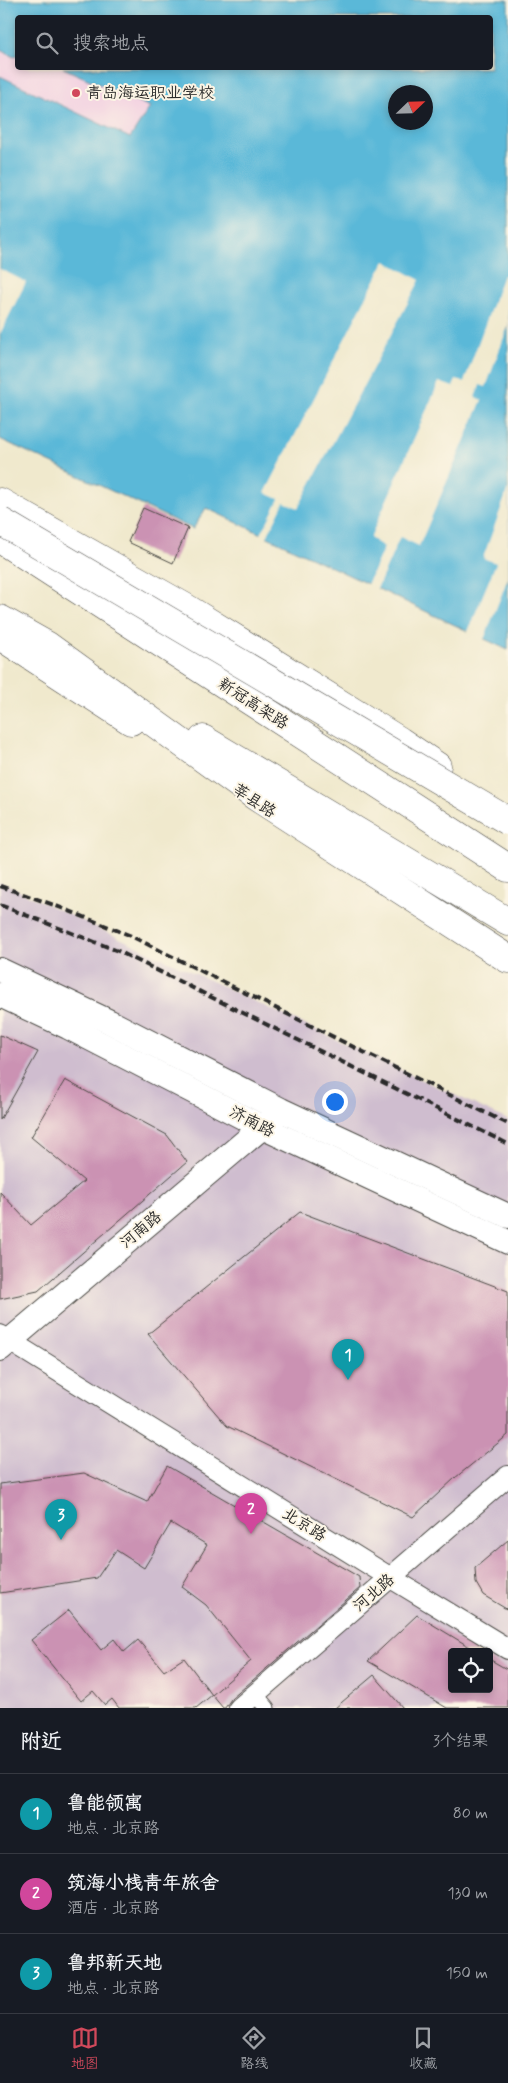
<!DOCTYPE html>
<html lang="zh">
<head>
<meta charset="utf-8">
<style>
	body { margin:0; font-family:Mynerve,"LXGW WenKai TC",sans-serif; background:#20242c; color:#f1f3f6 }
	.controls { position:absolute; right:15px; bottom:15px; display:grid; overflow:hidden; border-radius:5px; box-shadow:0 2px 8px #0003 }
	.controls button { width:45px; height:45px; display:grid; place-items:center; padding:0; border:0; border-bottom:1px solid #363941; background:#171b24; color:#f1f3f6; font:25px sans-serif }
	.compass { position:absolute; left:388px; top:85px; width:45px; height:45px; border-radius:50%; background:#171b24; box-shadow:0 2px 8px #0003; rotate:67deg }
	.you { position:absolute; left:334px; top:1101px; width:18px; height:18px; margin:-12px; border:4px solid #fff; border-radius:50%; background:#1a73e8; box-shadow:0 0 0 8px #1a73e833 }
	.badge { display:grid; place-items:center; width:32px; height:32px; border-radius:50%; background:#d1495b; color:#fff; font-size:16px; font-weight:700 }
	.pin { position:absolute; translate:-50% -41px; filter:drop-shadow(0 1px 2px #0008) }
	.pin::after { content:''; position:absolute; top:26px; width:18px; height:15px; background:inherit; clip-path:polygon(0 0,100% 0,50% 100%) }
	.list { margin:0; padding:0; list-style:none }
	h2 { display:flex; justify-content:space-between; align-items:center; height:65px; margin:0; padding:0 20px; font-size:21px }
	h2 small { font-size:16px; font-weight:400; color:#9ea1a6 }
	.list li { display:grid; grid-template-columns:32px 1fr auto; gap:15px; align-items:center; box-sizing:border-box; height:80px; padding:0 20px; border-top:1px solid #363941 }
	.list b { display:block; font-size:19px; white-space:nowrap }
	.list p { margin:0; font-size:16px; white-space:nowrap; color:#9ea1a6 }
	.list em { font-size:16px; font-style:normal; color:#9ea1a6 }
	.icon { flex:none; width:28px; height:28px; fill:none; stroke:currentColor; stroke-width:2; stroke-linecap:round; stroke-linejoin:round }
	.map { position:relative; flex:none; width:508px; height:1708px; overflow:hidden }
	.search { position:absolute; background:#171b24; box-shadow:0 2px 8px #0003; left:15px; right:15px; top:15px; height:55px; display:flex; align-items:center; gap:12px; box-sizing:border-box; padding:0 18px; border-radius:5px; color:#9ea1a6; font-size:19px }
	.sheet { height:305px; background:#171b24 }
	nav { display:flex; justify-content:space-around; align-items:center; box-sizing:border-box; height:70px; border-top:1px solid #363941; background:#171b24; font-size:14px; color:#9ea1a6 }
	nav a { display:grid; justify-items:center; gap:2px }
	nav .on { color:#d1495b }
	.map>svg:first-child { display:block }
	.built { fill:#f2cfe1 }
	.industrial { fill:#cfbdcf; fill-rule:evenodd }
	.water { fill:#5ab8d8; stroke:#427282; fill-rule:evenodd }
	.pier { fill:#f0e9cd }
	.building { fill:#cb92b3 }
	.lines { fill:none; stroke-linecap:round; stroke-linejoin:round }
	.pedestrian-casing { stroke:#494843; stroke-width:17 }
	.minor-casing { stroke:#494843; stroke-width:22 }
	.tertiary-casing { stroke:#494843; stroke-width:26 }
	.secondary-casing { stroke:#494843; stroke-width:29 }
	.trunk-casing { stroke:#494843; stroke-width:29 }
	.pedestrian { stroke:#fff; stroke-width:15 }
	.minor { stroke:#fff; stroke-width:20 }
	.tertiary { stroke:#fff; stroke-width:24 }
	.secondary { stroke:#fff; stroke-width:28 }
	.trunk { stroke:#fff; stroke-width:28 }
	.rail { stroke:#2b2b2b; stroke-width:4; stroke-dasharray:8 4; stroke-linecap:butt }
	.trunk-bridge-casing { stroke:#494843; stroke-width:29; stroke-linecap:butt }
	.trunk-bridge { stroke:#fff; stroke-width:28 }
	.poi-dot { fill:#d1495b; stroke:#fcf5e5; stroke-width:2 }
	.labels { text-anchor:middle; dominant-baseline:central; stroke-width:4; stroke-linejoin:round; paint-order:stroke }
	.poi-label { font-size:16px; fill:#2b2b2b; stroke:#fcf5e5; text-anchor:start }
	.street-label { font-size:16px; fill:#2b2b2b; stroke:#fcf5e5 }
</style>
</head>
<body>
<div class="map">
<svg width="508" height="1708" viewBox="0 0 508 1708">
	<rect width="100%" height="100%" fill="#fcf5e5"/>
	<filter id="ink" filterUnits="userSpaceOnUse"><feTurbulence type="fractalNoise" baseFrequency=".02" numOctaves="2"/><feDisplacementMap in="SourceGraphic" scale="10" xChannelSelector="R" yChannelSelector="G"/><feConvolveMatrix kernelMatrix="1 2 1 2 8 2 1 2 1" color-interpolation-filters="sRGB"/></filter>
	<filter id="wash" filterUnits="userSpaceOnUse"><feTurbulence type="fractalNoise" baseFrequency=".0096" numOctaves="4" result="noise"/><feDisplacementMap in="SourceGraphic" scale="20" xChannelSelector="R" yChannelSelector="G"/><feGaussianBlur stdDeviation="1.12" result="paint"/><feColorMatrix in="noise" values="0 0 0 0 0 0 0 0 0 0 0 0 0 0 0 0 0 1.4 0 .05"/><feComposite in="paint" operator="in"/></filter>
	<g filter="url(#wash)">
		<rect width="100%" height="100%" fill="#f0e9cd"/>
		<path class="built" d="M0 50 14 57 17 56 18 68H63L150 107 130 138 4 79 0 76Z"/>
		<path class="industrial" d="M0 882 508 1120V1708H0ZM452 1652H489V1689H452Z"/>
		<path class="water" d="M0 0H508V650L206 508 193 529 0 439V76L130 138 150 107 63 68H490V18H18L17 56 14 57 0 50ZM396 92H426V122H396Z"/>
		<g class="pier">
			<path d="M385 261 420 280 298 508 284 502 266 539 260 536 279 499 265 493Z"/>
			<path d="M0 269 26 282 0 334Z"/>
			<path d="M503 275 508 276V326L486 387 480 385 475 397 482 400 419 546 400 537 376 591 366 587 384 547 370 538 439 382 453 387 456 380 464 382Z"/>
			<path d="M508 489V578L483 642 467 634 496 563 483 558Z"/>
		</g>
		<g id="blocks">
			<g class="building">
				<path d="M143 508 188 528 173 563 128 542Z"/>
				<path d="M0 1035 38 1052 0 1120Z"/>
				<path d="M65 1080 167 1135 187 1162 38 1291 0 1299V1192L31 1225 84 1181 31 1137Z"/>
				<path d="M300 1212 508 1291V1435L455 1478 413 1517 227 1426 148 1334Z"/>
				<path d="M167 1466 359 1577 360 1588 231 1699 225 1708H223L212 1695 251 1661 206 1605 182 1587 207 1545 171 1523 144 1568 116 1550 97 1578 0 1593V1484L84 1473 147 1502Z"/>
				<path d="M508 1540V1610L483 1595 476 1583 475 1568Z"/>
				<path d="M69 1610 101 1650 114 1639 124 1652 138 1640 164 1671 184 1658 212 1695 196 1708H119L112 1699 105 1705 93 1691 81 1701 31 1640Z"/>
				<path d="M417 1615 478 1652H452V1689H489V1659L508 1670V1708H447L368 1661Z"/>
				<path d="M374 1675 403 1708H335Z"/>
			</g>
		</g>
	</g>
	<g filter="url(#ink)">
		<use href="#blocks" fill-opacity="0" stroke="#494843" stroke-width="1"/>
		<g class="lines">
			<defs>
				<path id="pedestrian" d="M255 1694 267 1708"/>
				<g id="minor">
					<path d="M0 1335 391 1578 508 1649"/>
					<path d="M239 1708 508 1476"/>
				</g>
				<g id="tertiary">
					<path d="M0 970 110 1022 281 1110 508 1216"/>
					<path d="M0 995 68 1027 262 1127 508 1242"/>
					<path d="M0 1349 273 1118"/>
				</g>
				<g id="secondary">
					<path d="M0 502 183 606 400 741 437 766"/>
					<path d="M0 636 131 721"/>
				</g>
				<g id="trunk">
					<path d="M0 539 508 868"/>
					<path d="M0 619 48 646 255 796 508 959"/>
					<path d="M203 739 508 922"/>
				</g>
			</defs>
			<use href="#pedestrian" class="pedestrian-casing"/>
			<use href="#minor" class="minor-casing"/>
			<use href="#tertiary" class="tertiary-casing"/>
			<use href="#secondary" class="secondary-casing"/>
			<use href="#trunk" class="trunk-casing"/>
			<use href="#pedestrian" class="pedestrian"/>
			<use href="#minor" class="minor"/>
			<use href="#tertiary" class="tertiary"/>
			<use href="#secondary" class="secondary"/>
			<use href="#trunk" class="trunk"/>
			<g class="rail">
				<path d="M0 886 54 905 129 935 508 1124"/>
				<path d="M0 905 118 951 508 1144"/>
			</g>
			<defs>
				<path id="trunk-bridge" d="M0 521 508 821"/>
			</defs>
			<use href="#trunk-bridge" class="trunk-bridge-casing"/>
			<use href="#trunk-bridge" class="trunk-bridge"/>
		</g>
	</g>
	<circle class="poi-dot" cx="76" cy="93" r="5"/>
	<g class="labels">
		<g class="poi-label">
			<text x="86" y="93">青岛海运职业学校</text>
		</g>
		<g class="street-label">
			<text transform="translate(253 704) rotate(33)">新冠高架路</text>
			<text transform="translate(254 801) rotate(33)">莘县路</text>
			<text transform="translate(252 1122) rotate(27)">济南路</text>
			<text transform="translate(141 1230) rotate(-40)">河南路</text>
			<text transform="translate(304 1525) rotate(32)">北京路</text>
			<text transform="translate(374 1593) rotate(-41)">河北路</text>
		</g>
	</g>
</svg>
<div class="controls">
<button><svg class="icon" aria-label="locate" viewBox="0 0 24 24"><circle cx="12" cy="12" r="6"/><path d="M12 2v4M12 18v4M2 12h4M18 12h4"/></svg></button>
</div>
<svg class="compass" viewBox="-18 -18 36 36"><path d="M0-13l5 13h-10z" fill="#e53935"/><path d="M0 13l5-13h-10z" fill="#9ea1a6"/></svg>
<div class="you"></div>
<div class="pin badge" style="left:348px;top:1380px;background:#0f9aa8">1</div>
<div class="pin badge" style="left:251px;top:1534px;background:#d1479c">2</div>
<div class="pin badge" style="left:61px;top:1540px;background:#0f9aa8">3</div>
<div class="search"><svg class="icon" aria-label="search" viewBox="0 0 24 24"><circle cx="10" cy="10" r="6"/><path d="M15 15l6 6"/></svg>搜索地点</div>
</div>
<section class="sheet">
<h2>附近<small>3个结果</small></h2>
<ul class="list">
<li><span class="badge" style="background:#0f9aa8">1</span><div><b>鲁能领寓</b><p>地点 · 北京路</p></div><em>80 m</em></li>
<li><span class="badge" style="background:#d1479c">2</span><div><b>筑海小栈青年旅舍</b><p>酒店 · 北京路</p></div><em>130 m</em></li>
<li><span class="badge" style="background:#0f9aa8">3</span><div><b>鲁邦新天地</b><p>地点 · 北京路</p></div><em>150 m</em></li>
</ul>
</section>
<nav>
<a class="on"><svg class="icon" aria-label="map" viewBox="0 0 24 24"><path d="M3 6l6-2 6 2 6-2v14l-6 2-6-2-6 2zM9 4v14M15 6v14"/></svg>地图</a>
<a><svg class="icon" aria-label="directions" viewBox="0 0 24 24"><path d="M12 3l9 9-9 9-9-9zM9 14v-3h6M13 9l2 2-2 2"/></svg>路线</a>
<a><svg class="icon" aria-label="saved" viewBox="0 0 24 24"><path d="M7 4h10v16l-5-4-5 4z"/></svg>收藏</a>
</nav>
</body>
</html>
